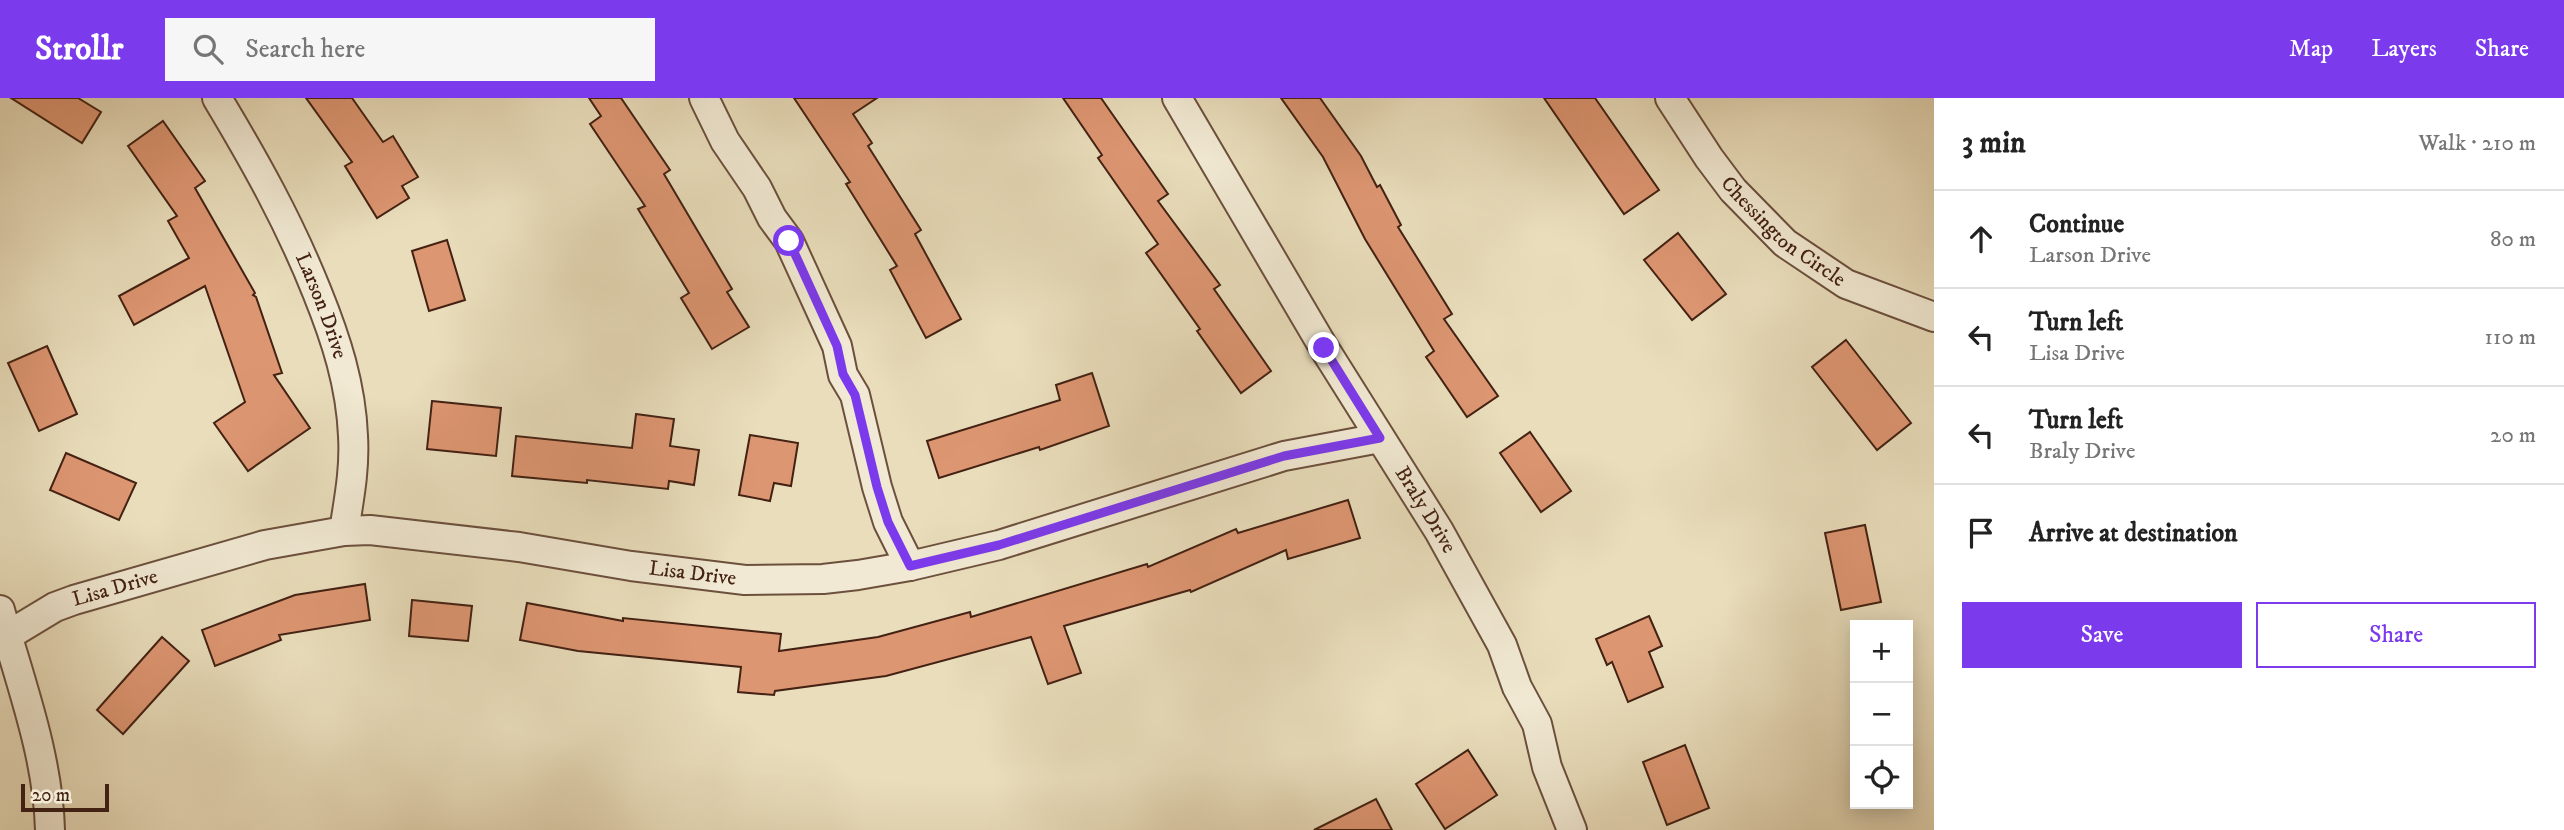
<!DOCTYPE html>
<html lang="en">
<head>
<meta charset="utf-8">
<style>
	body { margin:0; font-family:"IM FELL DW Pica",serif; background:#f6f6f6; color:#222 }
	.controls { position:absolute; right:21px; bottom:21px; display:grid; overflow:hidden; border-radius:0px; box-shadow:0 4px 18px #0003 }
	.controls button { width:63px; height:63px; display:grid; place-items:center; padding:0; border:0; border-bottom:2px solid #e0e0e0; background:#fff; color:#222; font:35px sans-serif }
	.scale { position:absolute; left:21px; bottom:18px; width:88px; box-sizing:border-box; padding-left:7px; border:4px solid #432113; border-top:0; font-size:19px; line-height:24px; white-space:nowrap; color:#432113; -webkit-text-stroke:5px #f1e9d3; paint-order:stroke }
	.stop { position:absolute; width:21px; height:21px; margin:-16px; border:5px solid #7c3aed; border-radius:50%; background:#fff }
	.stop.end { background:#7c3aed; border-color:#fff; box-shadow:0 2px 7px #0008 }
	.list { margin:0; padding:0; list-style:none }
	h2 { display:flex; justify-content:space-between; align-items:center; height:91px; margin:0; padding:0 28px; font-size:30px }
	h2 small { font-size:23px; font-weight:400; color:#767676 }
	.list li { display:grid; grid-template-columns:46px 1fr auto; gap:21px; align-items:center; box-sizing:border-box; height:98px; padding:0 28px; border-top:2px solid #e0e0e0 }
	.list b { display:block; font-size:26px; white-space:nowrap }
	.list p { margin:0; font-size:23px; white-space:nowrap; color:#767676 }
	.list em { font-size:23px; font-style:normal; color:#767676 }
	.actions { display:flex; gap:14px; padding:21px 28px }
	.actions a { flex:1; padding:16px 0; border:2px solid #7c3aed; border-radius:0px; text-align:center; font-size:24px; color:#7c3aed }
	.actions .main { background:#7c3aed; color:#fff }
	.icon { flex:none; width:38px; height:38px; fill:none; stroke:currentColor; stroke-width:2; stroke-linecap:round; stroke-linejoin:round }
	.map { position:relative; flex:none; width:1934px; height:732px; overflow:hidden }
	header { display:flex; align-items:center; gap:42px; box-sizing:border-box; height:98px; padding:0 35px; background:#7c3aed; color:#fff }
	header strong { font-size:33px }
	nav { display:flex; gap:38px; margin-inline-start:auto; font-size:24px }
	.search { width:490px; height:63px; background:#f6f6f6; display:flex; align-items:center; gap:18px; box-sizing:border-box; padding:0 24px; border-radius:0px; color:#767676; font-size:26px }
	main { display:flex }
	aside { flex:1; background:#fff }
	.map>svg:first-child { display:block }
	.building { fill:#dd9672; stroke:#432113; stroke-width:2 }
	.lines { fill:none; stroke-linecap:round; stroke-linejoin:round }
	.minor-casing { stroke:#6c503d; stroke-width:32 }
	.minor { stroke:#f1e9d3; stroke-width:28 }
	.route { stroke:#7c3aed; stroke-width:9 }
	.labels { text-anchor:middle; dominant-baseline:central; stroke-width:5; stroke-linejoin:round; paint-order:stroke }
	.street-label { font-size:21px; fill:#432113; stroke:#f1e9d3 }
</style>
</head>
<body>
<header>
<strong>Strollr</strong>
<div class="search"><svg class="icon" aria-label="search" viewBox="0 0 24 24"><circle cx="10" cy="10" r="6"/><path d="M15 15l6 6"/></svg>Search here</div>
<nav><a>Map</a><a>Layers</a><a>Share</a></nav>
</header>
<main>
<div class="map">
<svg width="1934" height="732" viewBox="0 0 1934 732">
	<rect width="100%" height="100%" fill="#e9ddbb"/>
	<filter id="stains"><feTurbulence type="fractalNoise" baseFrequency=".00286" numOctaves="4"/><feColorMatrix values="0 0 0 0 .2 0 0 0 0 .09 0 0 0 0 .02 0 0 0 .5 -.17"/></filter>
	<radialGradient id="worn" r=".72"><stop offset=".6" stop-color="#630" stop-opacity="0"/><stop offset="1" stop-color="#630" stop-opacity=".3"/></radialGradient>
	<g class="building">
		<path d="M11 0H78L101 14 82 45Z"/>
		<path d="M306 0H352L383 44 393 38 418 79 402 88 409 100 377 120 345 68 352 64Z"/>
		<path d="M589 0H621L670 72 664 76 732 191 727 194 749 229 712 251 681 200 689 195 638 111 645 108 590 26 601 18Z"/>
		<path d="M794 0H877L853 16 872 45 868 48 921 132 915 136 961 221 926 240 890 172 897 168 846 86 850 84Z"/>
		<path d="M1063 0H1101L1168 96 1158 103 1220 187 1214 191 1271 273 1241 295 1197 233 1200 231 1146 155 1158 146 1098 60 1102 57Z"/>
		<path d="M1281 0H1320L1361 58 1377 89 1380 87 1401 127 1398 129 1452 216 1444 221 1498 298 1467 319 1426 259 1434 253 1365 141 1323 59Z"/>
		<path d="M1544 0H1595L1659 92 1624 116Z"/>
		<path d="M163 23 205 83 195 90 255 195 253 197 256 199 282 275 274 277 310 330 248 373 214 325 245 304 205 188 134 227 119 198 189 160 168 123 177 118 128 48Z"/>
		<path d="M1678 135 1726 196 1692 222 1644 162Z"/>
		<path d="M447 142 465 202 429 213 412 153Z"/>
		<path d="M1846 242 1911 325 1877 352 1812 269Z"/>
		<path d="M47 248 77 316 39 333 8 265Z"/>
		<path d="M1092 275 1109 328 1040 352 1039 349 939 380 927 343 1060 302 1056 287Z"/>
		<path d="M432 303 501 310 496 358 427 351Z"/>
		<path d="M636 316 674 321 670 348 699 352 694 387 669 383 668 391 587 382V385L512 378 516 338 632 350Z"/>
		<path d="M1530 334 1571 393 1541 414 1500 355Z"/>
		<path d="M750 337 798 345 791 388 774 385 770 403 739 397Z"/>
		<path d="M66 355 136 385 119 422 50 392Z"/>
		<path d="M1348 402 1360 440 1288 461 1286 452 1191 494 1190 492 1064 528 1081 575 1048 586 1031 539 886 578 775 593 774 597 738 594 741 569 578 553 520 542 527 505 623 523V520L781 536 779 553 878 539 970 514 971 519 1147 466 1148 469 1236 431 1238 435Z"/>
		<path d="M1865 427 1881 504 1841 512 1825 435Z"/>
		<path d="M365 486 370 522 279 537 281 542 215 568 202 532 295 497Z"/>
		<path d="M412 502 472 508 468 543 409 538Z"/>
		<path d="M1649 518 1662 548 1649 554 1663 589 1628 604 1612 564 1607 567 1596 541Z"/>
		<path d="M162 539 189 563 123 636 97 612Z"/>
		<path d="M1685 647 1709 710 1667 727 1643 664Z"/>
		<path d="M1468 652 1497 697 1445 731 1416 686Z"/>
		<path d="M1376 701 1392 732H1314Z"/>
	</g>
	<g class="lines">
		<defs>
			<g id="minor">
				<path id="s1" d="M217 0C256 65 289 124 317 194 336 241 351 287 353 338 355 371 349 401 344 433"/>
				<path d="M704 0 725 43 757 90 772 120 789 143 837 248 843 277 855 297 877 389 888 424 910 468"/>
				<path id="s2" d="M1177 0 1324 250 1439 433 1502 547 1517 589 1537 626 1547 669 1572 732"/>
				<path id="s3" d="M1670 0 1709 60 1733 92 1785 145 1846 186 1934 219"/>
				<path d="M0 512C20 584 48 657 50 732"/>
				<path id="s4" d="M7 538 55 509 74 502 265 447 344 433 370 432 519 449 631 468 745 482 823 481 858 477 910 468 999 447 1284 358 1380 340"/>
			</g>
		</defs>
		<use href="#minor" class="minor-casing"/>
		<use href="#minor" class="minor"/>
	</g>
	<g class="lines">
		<path class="route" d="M789 143 837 248 843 276 855 297 877 389 888 424 910 468 999 447 1284 358 1380 340 1324 250"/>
	</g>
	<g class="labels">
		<g class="street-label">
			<text stroke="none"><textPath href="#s3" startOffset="177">Chessington Circle</textPath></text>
			<text stroke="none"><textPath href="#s1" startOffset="233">Larson Drive</textPath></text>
			<text stroke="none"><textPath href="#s2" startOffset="481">Braly Drive</textPath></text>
			<text stroke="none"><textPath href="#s4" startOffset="707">Lisa Drive</textPath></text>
			<text stroke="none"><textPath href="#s4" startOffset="119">Lisa Drive</textPath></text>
		</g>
	</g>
	<rect width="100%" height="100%" filter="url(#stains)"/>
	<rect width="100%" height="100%" fill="url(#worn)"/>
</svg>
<div class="controls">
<button>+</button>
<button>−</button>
<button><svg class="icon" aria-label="locate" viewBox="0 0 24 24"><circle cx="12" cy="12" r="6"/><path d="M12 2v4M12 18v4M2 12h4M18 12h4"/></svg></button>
</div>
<div class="scale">20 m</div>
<div class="stop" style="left:789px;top:143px"></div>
<div class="stop end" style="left:1324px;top:250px"></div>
</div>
<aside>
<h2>3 min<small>Walk · 210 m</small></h2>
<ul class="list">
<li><svg class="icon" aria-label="ahead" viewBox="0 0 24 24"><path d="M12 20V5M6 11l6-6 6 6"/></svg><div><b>Continue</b><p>Larson Drive</p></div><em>80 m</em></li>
<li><svg class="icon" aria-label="left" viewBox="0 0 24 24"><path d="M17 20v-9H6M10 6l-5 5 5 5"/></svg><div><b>Turn left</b><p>Lisa Drive</p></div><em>110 m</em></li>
<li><svg class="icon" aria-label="left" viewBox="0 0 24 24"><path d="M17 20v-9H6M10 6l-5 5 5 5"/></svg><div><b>Turn left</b><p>Braly Drive</p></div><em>20 m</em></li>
<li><svg class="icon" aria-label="arrive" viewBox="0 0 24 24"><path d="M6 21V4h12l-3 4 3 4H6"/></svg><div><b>Arrive at destination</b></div></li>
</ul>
<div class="actions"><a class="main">Save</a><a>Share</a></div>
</aside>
</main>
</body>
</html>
